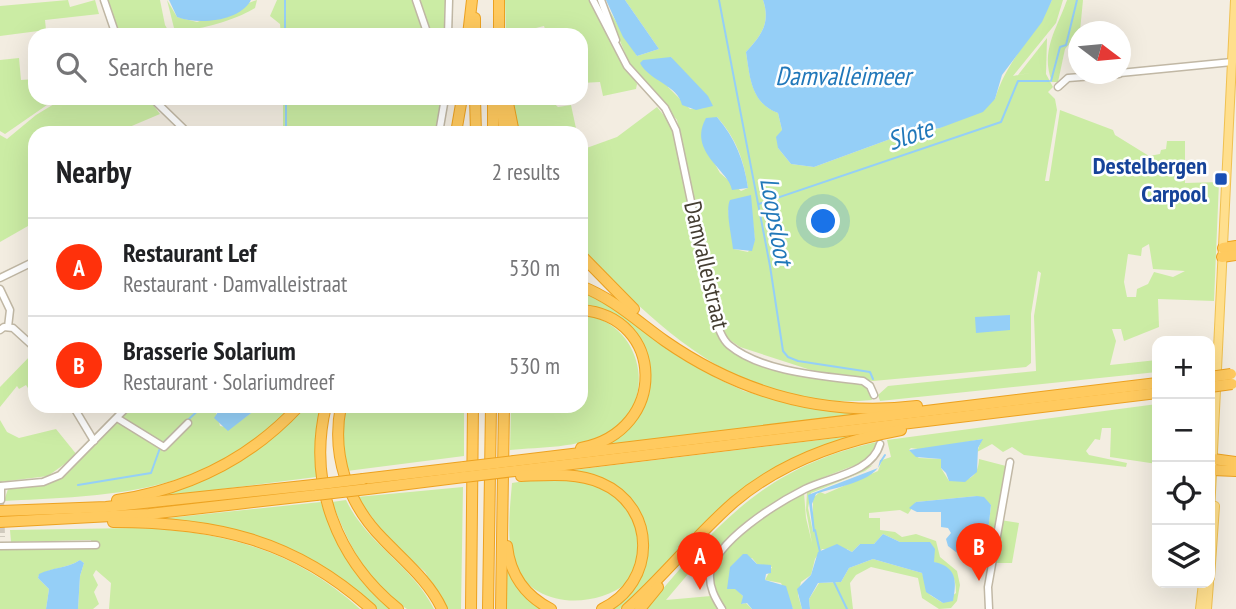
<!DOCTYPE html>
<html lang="en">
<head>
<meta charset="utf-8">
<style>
	body { margin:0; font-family:"PT Sans Narrow",sans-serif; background:#f2f2f2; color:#202124 }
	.controls { position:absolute; right:21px; bottom:21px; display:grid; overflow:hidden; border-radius:14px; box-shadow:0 7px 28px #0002 }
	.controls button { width:63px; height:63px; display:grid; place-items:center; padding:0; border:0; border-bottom:2px solid #e0e0e0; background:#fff; color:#202124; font:35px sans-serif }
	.compass { position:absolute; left:1068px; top:21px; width:63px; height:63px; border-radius:50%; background:#fff; box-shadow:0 7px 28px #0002; rotate:106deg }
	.you { position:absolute; left:824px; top:222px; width:24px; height:24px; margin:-18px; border:5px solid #fff; border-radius:50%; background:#1a73e8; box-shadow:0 0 0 10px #1a73e833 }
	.badge { display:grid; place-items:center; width:46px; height:46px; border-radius:50%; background:#ff310b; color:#fff; font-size:23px; font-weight:700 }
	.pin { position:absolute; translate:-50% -58px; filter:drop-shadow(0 2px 4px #0008) }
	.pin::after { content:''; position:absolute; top:37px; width:24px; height:21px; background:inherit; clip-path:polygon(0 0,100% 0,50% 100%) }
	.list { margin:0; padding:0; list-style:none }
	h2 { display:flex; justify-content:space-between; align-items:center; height:91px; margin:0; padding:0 28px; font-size:30px }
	h2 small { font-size:23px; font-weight:400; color:#757577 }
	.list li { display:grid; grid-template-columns:46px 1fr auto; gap:21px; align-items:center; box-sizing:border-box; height:98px; padding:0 28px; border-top:2px solid #e0e0e0 }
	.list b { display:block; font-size:26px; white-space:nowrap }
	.list p { margin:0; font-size:23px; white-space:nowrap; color:#757577 }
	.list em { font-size:23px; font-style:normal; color:#757577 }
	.icon { flex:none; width:38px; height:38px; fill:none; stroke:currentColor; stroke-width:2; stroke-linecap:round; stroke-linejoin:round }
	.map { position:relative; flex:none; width:1236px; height:609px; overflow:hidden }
	.search { position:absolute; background:#fff; box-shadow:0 7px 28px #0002; left:28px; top:28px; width:560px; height:77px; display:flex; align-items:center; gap:18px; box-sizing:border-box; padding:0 24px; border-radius:21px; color:#757577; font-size:26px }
	.panel { position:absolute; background:#fff; box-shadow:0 7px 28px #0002; left:28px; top:126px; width:560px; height:287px; border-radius:21px }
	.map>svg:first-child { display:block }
	.green { fill:#cbeca4; fill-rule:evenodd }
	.water { fill:#95cff7 }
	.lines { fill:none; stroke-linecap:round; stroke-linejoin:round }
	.stream { stroke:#95cff7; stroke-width:2 }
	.minor-tunnel { stroke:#d0cabe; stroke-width:6; stroke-dasharray:6 3; stroke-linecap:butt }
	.minor-casing { stroke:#c1b8a5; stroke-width:9 }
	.major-casing { stroke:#f0c151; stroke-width:10 }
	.highway-casing { stroke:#eda220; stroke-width:12 }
	.minor { stroke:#fff; stroke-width:6 }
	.major { stroke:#ffdf8d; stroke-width:8 }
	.highway { stroke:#ffca5f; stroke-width:10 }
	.highway-bridge-casing { stroke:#eda220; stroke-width:12; stroke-linecap:butt }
	.highway-bridge { stroke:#ffca5f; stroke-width:10 }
	.transit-dot { fill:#1a4fb4; stroke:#fff; stroke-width:2.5 }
	.labels { text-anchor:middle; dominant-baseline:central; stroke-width:5; stroke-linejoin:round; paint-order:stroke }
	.transit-label { font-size:24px; font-weight:bold; fill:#164399; stroke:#fff; text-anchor:end }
	.street-label { font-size:24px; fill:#443d31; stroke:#fff }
	.water-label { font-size:26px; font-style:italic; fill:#2178ba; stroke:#fff }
</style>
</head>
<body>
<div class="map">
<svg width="1236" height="609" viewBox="0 0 1236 609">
	<rect width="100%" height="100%" fill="#f3ede1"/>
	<g class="green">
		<path d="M68 0 70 7 95 0 99 14 45 20 46 30 0 36V6Z"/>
		<path d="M107 0H160L165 25 171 35H119Z"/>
		<path d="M167 0 177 17 197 22 257 0 255 8C240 18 191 35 174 28Z"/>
		<path d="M277 0H412L424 35H281L280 24 270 16Z"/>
		<path d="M419 0H446L444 35H431Z"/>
		<path d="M505 0H589L637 84 636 89 603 96 600 82 581 83V35H547L544 26 536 28 532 35H506Z"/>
		<path d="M603 0 637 56 659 49 625 0H763C771 23 761 36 746 52 750 77 751 103 778 113L782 130 778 148 791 164 814 167 904 134 940 128 995 99C1006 61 1035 35 1052 0H1063L1056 23 1013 76 1035 72 1018 75 1047 38 1046 74 1053 87 1048 92 1055 99 1057 110 1045 181H1049L1060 110 1113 130 1115 135 1149 156 1160 154 1161 150 1166 149 1167 141H1185V183L1219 182 1214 301 1158 299 1159 327 1124 341 1121 329H1112L1116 341 1110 365 1157 360V372L880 401 878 395 888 386 1036 371 1034 316 1041 273 1038 271 1031 314V363L1026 367 873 381 817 372 740 347 727 338 718 312 677 120 630 65ZM671 57 705 108 690 109 668 87ZM717 117C736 138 744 160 748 188L741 191 720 173 703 143ZM728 210 753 224 755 240 748 252 734 249ZM1149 244 1153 269 1185 271 1173 277 1154 272 1148 284 1137 289 1136 297H1127L1124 282 1128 254 1141 256 1142 248Z"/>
		<path d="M1083 0 1080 31 1065 49 1058 82H1052C1040 50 1057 29 1067 0Z"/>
		<path d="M19 58 21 80 35 79V98H57L5 134 0 131V60Z"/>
		<path d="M64 98H148L160 114 127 128 131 133H107L105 127 92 130V133H35V222L0 242V135L7 139 36 115Z"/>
		<path d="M283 98H442L435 133H283Z"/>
		<path d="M511 98H548L558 107 571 105 577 133H518Z"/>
		<path d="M657 107 671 124 674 134 711 315C715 325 717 337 724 345 748 370 827 380 861 384L869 390 872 400C743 412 664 333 581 249V150L617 137Z"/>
		<path d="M581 291 621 313 716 378 744 391 790 404 862 414 604 445 624 431 648 373 624 326 581 308Z"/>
		<path d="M581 315C642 319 662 405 606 434 577 448 542 447 510 450L511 406H581Z"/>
		<path d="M34 352 35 399 26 385 19 389 17 386 0 407V387Z"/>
		<path d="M1157 404V464L1110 457 1111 428H1102L1100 440 1095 439 1086 451 1089 455 1127 463 1126 467 1024 455 1012 447 1003 452 992 444 977 452 982 439 924 450 911 448 909 450 919 458 941 459V468L949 481C966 481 978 480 979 459L1006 466 991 557H985L991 505 977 496 916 502 908 514 900 510 869 513V518H880V530L895 532 902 537 916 534 936 541 940 557 957 571 960 585 957 601 951 608 939 609 922 598 918 578 871 567 856 575 850 583 853 609H810L809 599 819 583 841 582 849 568 873 559 922 573 930 595 943 603 956 593C956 574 950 570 934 562L930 542H900L883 534 874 544H860L852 552 847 549H822L815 559 811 575 801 582 798 595 802 609H793L781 583 765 580 772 567 757 564 752 558 730 572 728 589 735 588 743 596 742 604 746 603 752 609H724C719 599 712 589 712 578 713 543 778 508 804 493L806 518 812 543 806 510 807 492 873 465 865 471 811 493 808 508 813 532V498L820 492 825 494 878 471 882 460 891 457 887 440Z"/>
		<path d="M132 406H222L216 412 220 426 231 428 260 406H293C212 494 113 496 4 501L8 489 44 484 65 476Z"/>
		<path d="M303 406H320L316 437V477L143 499 194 484Z"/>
		<path d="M344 406H464V456L347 471 342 446Z"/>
		<path d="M0 420 7 432 19 438 56 429 77 455 48 476 0 482Z"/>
		<path d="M852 436 763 476 633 598 620 609H609L646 555 625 495 557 472Z"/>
		<path d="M877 442 869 459C851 468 831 473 813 482 773 501 737 528 710 563L700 560 666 600 711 596 718 609H646C717 524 764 467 877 442Z"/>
		<path d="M531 480C552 480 575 479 595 486 634 499 652 550 627 583 594 609 532 609 514 563 506 539 510 508 512 483Z"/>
		<path d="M463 487 461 609H448L425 572 389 540 357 497Z"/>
		<path d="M346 500C366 543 413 566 434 609H407C368 585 348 543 332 502Z"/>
		<path d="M321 502C334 544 355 581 390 609H375L320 565 260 537 223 528 149 520Z"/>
		<path d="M1000 520 1019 523 1012 563H994Z"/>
		<path d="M134 528C220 530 295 550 360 609H109L111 583 96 570 93 575 98 585 94 592 99 604 93 609H78L80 576 84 563 80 560C66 569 53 567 39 575L38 578 49 589 46 609H0V550L92 548 91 540 11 542 10 530Z"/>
		<path d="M506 559 543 609H506Z"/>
	</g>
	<g class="water">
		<path d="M169 0H251C239 22 198 25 177 17Z"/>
		<path d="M606 0H625L659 49 637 56 623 37Z"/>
		<path d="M763 0H1052L1042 22 1002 75 995 99 983 112 940 128 904 134 814 167 791 164 778 148 776 137 782 130 778 113C751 103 750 78 746 52 761 36 771 23 763 0Z"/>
		<path d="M671 57 708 96 713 106 696 110 682 105C678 85 649 81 640 63L643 60Z"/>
		<path d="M717 117C735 138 744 160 748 188L732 190C730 171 687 152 706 118Z"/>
		<path d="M751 195 755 240 752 251 733 249C732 237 725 210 730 200Z"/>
		<path d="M1010 315V330L976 333 975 317Z"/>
		<path d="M222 406H260L228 431 214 418Z"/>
		<path d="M983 439 978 448 977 472 965 482 949 481 946 473 941 468V459L916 457 909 450Z"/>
		<path d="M880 460H882C876 483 833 487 816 494L812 504 815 531 813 532 808 495 878 468Z"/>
		<path d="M977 496 984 497 991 505 984 568 970 567 969 562 948 546 946 539 951 533 948 528 941 527V512H917L909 508 916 502Z"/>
		<path d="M883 534 900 542H930L935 549 934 562C959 567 956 585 953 601L943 603 926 592 922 573 873 559 849 568 841 582 818 583 809 599 810 609H802L797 589 811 575 818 552 837 544 852 552 860 544H874Z"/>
		<path d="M743 554H747L757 564 771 565V573L766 574 765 580 786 586 793 609H752L747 603 741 604 743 596 735 589H727L730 567Z"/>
		<path d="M80 560 84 563 80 576 78 609H46L49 589 38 578 39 574C53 567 66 569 80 560Z"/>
	</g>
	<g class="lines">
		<g class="stream">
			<path d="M719 0 770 266 783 351 788 357 798 361 870 372 873 379"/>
			<path d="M285 35V0"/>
			<path d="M1051 81 1060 47 1066 45 1077 0"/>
			<path d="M286 133V98"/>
			<path d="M759 204 1001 122 1018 81H1049"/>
			<path d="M164 442 203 406"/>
			<path d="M881 461 885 455"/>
			<path d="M78 485 151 473 160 448"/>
			<path d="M815 530 820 552"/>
			<path d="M834 582 847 609"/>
		</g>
		<path class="minor-tunnel" d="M1 500 2 537"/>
		<defs>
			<g id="minor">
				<path d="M104 0 116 35"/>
				<path d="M416 0 428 35"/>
				<path d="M593 0 627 66 665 108 676 130 715 316C718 326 721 338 729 345 761 372 823 376 863 381L870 386 874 395"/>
				<path d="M601 0 616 40"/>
				<path d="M448 35 449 0"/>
				<path d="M1120 73 1232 62"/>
				<path d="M1058 87 1068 78 1119 74"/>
				<path d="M152 98 188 133"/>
				<path d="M439 133 445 98"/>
				<path d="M0 278 35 261"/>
				<path d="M0 289 10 310 8 327"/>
				<path d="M0 330 4 327 13 328 35 348"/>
				<path d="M73 406 94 441"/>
				<path d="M117 418 164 447 188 423"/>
				<path d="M0 486 43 482 60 475 128 406"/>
				<path d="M1 486V500"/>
				<path d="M0 546 96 545"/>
				<path d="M722 609C715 598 709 587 710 574 715 541 777 503 805 489 829 477 872 473 880 444"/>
				<path d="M989 609 988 587 1010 462"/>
			</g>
			<g id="major">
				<path d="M1210 513 1235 0"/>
				<path d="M1210 578 1215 506"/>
				<path d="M1200 609 1203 583"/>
				<path d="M1207 609 1209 583"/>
			</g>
			<g id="highway">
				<path d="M499 0V35"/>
				<path d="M475 18V35"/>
				<path d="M468 35 472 0"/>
				<path d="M475 98 476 133"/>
				<path d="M493 98V133"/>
				<path d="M507 98 514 133"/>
				<path d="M502 102 504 133"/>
				<path d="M456 133 462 98"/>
				<path d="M1223 248 1236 246"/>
				<path d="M581 255 634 309"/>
				<path d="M1222 257 1236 255"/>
				<path d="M581 286C614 299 637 321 665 341 740 393 825 417 917 406"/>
				<path d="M581 310C665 316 669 431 581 448"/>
				<path d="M326 406C307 483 337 560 398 609"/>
				<path d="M341 406C331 455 348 504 383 539 404 561 429 581 442 609"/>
				<path d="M1213 459 1236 462"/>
				<path d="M514 461 1157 383"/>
				<path d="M1212 470 1236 471"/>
				<path d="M515 471 1157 393"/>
				<path d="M521 476C547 475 577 472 601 483 657 507 657 583 602 609"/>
				<path d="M363 479 464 467"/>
				<path d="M368 489 464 477"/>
				<path d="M117 500C189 489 250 459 299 406"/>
				<path d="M0 511 106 507 313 485"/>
				<path d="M0 522 149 514 316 495"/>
				<path d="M113 522C214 522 294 539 371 609"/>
				<path d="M507 546C510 574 525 596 551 609"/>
				<path d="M471 609 473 406"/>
				<path d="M488 609 491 406"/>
				<path d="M501 609 504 406"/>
				<path d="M627 609C665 575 696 535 734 502 781 462 841 441 901 430"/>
				<path d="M640 609 658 587"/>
			</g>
		</defs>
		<use href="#minor" class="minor-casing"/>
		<use href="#major" class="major-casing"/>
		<use href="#highway" class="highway-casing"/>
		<use href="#minor" class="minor"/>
		<use href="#major" class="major"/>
		<use href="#highway" class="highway"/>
		<defs>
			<g id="highway-bridge">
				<path d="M1210 377 1231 374"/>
				<path d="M1210 387 1232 384"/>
				<path d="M464 467 514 461"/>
				<path d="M464 477 515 471"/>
				<path d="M313 485 363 479"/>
				<path d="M316 495 368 489"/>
			</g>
		</defs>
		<use href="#highway-bridge" class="highway-bridge-casing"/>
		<use href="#highway-bridge" class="highway-bridge"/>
	</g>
	<rect class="transit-dot" x="1214" y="172" width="14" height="14" rx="3.5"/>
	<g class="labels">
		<g class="transit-label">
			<text x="1207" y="165">Destelbergen<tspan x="1207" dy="28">Carpool</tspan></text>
		</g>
		<g class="street-label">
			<text transform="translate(707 265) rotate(77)">Damvalleistraat</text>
		</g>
		<g class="water-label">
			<text x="843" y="75">Damvalleimeer</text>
			<text transform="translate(910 134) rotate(-19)">Slote</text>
			<text transform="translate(777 221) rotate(80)">Loopsloot</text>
		</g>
	</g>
</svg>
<div class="controls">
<button>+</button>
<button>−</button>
<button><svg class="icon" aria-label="locate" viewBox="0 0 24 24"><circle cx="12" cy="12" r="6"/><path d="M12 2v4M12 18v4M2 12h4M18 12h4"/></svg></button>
<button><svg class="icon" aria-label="layers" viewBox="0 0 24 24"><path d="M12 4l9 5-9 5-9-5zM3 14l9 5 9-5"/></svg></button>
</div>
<svg class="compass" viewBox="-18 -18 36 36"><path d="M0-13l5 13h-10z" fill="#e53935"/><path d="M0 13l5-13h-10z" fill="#757577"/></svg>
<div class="you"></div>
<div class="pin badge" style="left:700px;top:590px">A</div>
<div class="pin badge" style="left:979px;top:581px">B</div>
<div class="search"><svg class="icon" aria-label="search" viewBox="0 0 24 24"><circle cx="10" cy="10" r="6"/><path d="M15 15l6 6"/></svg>Search here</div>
<section class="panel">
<h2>Nearby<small>2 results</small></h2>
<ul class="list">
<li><span class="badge">A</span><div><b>Restaurant Lef</b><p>Restaurant · Damvalleistraat</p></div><em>530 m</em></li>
<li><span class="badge">B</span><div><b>Brasserie Solarium</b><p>Restaurant · Solariumdreef</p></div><em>530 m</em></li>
</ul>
</section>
</div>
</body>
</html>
